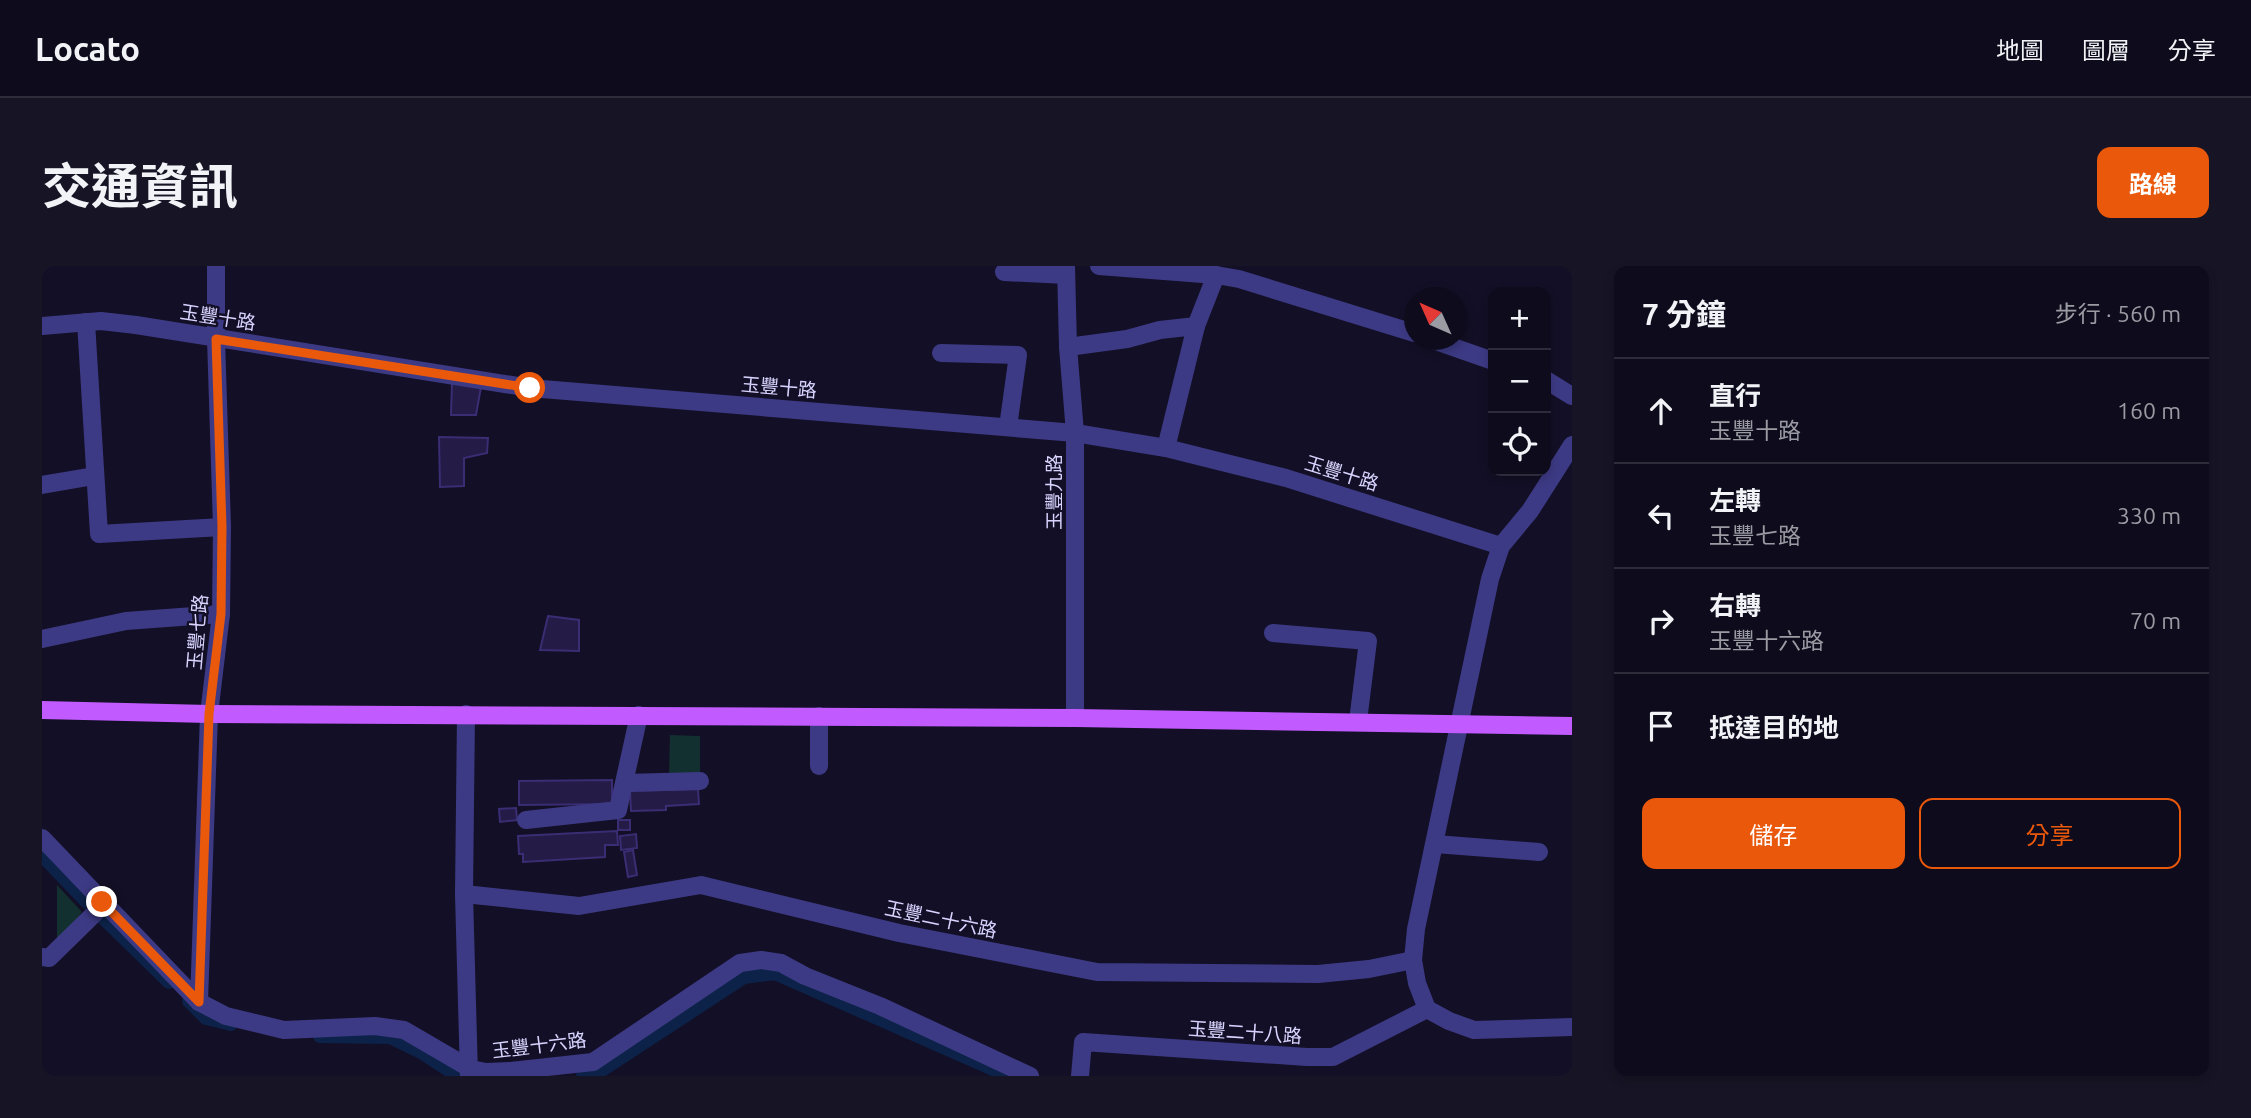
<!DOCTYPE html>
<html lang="zh-TW">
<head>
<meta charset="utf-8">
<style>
	body { margin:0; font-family:Ubuntu,"Noto Sans TC",sans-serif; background:#171425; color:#f1f3f6 }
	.controls { position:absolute; right:21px; top:21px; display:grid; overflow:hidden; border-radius:14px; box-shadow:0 4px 10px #0003 }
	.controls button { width:63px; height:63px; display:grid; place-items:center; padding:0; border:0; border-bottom:2px solid #2e2b3b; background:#0e0b1c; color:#f1f3f6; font:35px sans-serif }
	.compass { position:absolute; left:1362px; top:21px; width:63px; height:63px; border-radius:50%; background:#0e0b1c; box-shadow:0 4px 10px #0003; rotate:315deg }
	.stop { position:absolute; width:21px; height:21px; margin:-16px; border:5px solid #ea580c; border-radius:50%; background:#fff }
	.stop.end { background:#ea580c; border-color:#fff; box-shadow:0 2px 7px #0008 }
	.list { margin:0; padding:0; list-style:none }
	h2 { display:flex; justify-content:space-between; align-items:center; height:91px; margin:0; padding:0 28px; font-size:30px }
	h2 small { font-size:23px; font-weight:400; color:#9b9ba3 }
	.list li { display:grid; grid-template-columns:46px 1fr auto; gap:21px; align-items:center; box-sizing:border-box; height:105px; padding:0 28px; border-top:2px solid #2e2b3b }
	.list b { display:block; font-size:26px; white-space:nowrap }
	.list p { margin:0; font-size:23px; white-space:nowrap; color:#9b9ba3 }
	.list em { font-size:23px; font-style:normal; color:#9b9ba3 }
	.actions { display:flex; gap:14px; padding:21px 28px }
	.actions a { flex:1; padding:16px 0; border:2px solid #ea580c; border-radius:14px; text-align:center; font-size:24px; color:#ea580c }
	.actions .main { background:#ea580c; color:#fff }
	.icon { flex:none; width:38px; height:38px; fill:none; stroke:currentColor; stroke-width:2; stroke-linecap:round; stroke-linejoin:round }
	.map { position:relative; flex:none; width:1530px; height:810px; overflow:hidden; border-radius:14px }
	header { display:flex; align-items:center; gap:42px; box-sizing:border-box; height:98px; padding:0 35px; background:#0e0b1c; border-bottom:2px solid #2e2b3b }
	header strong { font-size:33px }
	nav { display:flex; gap:38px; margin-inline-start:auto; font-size:24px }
	.intro { display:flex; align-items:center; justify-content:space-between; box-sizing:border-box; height:168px; padding:0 42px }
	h1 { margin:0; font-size:49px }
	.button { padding:18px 32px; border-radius:14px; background:#ea580c; color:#fff; font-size:24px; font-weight:700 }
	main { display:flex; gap:42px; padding:0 42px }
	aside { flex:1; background:#0e0b1c; border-radius:14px; box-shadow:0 4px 10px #0003 }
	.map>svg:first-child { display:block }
	.green { fill:#12302f }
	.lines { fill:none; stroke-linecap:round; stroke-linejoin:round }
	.canal { stroke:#0c2248; stroke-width:14 }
	.building { fill:#241b47; stroke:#3b2d73; stroke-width:2 }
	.minor { stroke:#3d3a85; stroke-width:18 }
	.major { stroke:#c25bff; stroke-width:18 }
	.route { stroke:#ea580c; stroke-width:9 }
	.labels { text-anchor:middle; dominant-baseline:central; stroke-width:5; stroke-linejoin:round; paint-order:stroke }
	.street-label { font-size:19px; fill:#d9d4ff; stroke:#130f26 }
</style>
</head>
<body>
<header>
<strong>Locato</strong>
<nav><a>地圖</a><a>圖層</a><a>分享</a></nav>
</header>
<div class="intro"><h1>交通資訊</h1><a class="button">路線</a></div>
<main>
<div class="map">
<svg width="1530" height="810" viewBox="0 0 1530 810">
	<rect width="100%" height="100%" fill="#130f26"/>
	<g class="green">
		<path d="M628 469 658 470V508L627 509Z"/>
		<path d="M15 619 40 646 15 677Z"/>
	</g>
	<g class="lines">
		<g class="canal">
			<path d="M0 589 43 634 127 716"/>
			<path d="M147 735 164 752 189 758"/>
			<path d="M278 770 348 771 379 786 416 810"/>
			<path d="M541 810 560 804 702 711 733 707 967 810"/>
		</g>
	</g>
	<g class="building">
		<path d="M410 117 439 121 434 149H409Z"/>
		<path d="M397 171 446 172 445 187 422 192V220L398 221Z"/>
		<path d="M506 350 537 354V385L498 384Z"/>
		<path d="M570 514V538L477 539V515Z"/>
		<path d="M656 523 657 538 624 540V544L589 545 588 525Z"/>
		<path d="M474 542 475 554 458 556 457 543Z"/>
		<rect x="576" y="554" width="12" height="10"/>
		<path d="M575 565 576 579H563V591L481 596V588H477L476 570Z"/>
		<path d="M594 568 595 582 579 584 578 570Z"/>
		<path d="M591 584 595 609 586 611 582 586Z"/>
	</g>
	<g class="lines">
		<g class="minor">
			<path d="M1024 0 1026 81 1033 167V452"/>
			<path d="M1057 0 1174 9 1197 13 1372 67"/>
			<path d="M962 6 1024 9"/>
			<path d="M44 56 57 268 180 261"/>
			<path d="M0 60 59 55 94 59 488 122 1033 167 1124 182 1244 212 1459 280"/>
			<path d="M1391 74 1451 95"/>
			<path d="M1026 81 1085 73 1118 64 1154 60 1174 9"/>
			<path d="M899 87 976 89 966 161"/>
			<path d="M1504 114 1530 130"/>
			<path d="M1530 179 1488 245 1459 280 1448 313 1374 663 1371 694 1375 717 1385 743 1407 755 1432 764 1530 761"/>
			<path d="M1124 182 1154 60"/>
			<path d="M0 219 52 210"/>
			<path d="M1231 367 1326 375 1316 455"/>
			<path d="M0 373 84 355 179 348"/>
			<path d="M424 448 422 628 427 810"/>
			<path d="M777 500V450"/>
			<path d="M583 517 658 515"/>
			<path d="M484 554 576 544 597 449"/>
			<path d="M0 572 157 736 184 750 242 764 333 760 362 764 429 803 444 806 469 805 551 796 698 697 719 694 739 697 763 710 838 740 988 810"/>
			<path d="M1393 578 1497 586"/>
			<path d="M422 628 537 640 659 619 857 667 1055 706 1276 708 1327 703 1371 694"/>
			<path d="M0 691 7 692 53 647 60 636"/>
			<path d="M157 736 167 448 179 348 180 261 174 73V0"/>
			<path d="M1038 810 1041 776 1265 791H1291L1385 743"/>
		</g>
		<path class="major" d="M0 444 167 448 1033 452 1530 460"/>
	</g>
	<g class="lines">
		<path class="route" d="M60 636 157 736 167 448 179 348 180 261 174 73 488 122"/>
	</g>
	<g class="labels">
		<g class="street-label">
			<text transform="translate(176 51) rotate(9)">玉豐十路</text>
			<text transform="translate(737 121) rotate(5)">玉豐十路</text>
			<text transform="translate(1300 207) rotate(17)">玉豐十路</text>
			<text transform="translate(1012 226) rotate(-90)">玉豐九路</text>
			<text transform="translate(155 366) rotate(-85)">玉豐七路</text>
			<text transform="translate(899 653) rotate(12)">玉豐二十六路</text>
			<text transform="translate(1203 766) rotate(4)">玉豐二十八路</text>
			<text transform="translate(497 779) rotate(-7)">玉豐十六路</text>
		</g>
	</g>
</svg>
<div class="controls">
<button>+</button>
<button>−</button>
<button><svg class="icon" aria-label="locate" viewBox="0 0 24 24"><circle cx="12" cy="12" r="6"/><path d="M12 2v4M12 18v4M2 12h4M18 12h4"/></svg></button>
</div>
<svg class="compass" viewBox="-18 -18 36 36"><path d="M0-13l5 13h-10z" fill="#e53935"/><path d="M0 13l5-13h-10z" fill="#9b9ba3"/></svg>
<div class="stop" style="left:488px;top:122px"></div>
<div class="stop end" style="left:60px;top:636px"></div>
</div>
<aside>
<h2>7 分鐘<small>步行 · 560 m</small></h2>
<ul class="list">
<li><svg class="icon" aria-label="ahead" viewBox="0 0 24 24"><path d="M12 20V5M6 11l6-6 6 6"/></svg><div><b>直行</b><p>玉豐十路</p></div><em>160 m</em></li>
<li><svg class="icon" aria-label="left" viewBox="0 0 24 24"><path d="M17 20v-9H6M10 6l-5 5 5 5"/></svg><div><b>左轉</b><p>玉豐七路</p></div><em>330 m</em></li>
<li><svg class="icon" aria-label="right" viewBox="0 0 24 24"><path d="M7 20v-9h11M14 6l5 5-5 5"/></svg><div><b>右轉</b><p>玉豐十六路</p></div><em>70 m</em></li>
<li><svg class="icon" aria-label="arrive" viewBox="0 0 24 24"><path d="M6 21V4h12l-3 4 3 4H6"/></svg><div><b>抵達目的地</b></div></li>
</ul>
<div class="actions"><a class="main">儲存</a><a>分享</a></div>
</aside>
</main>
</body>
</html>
